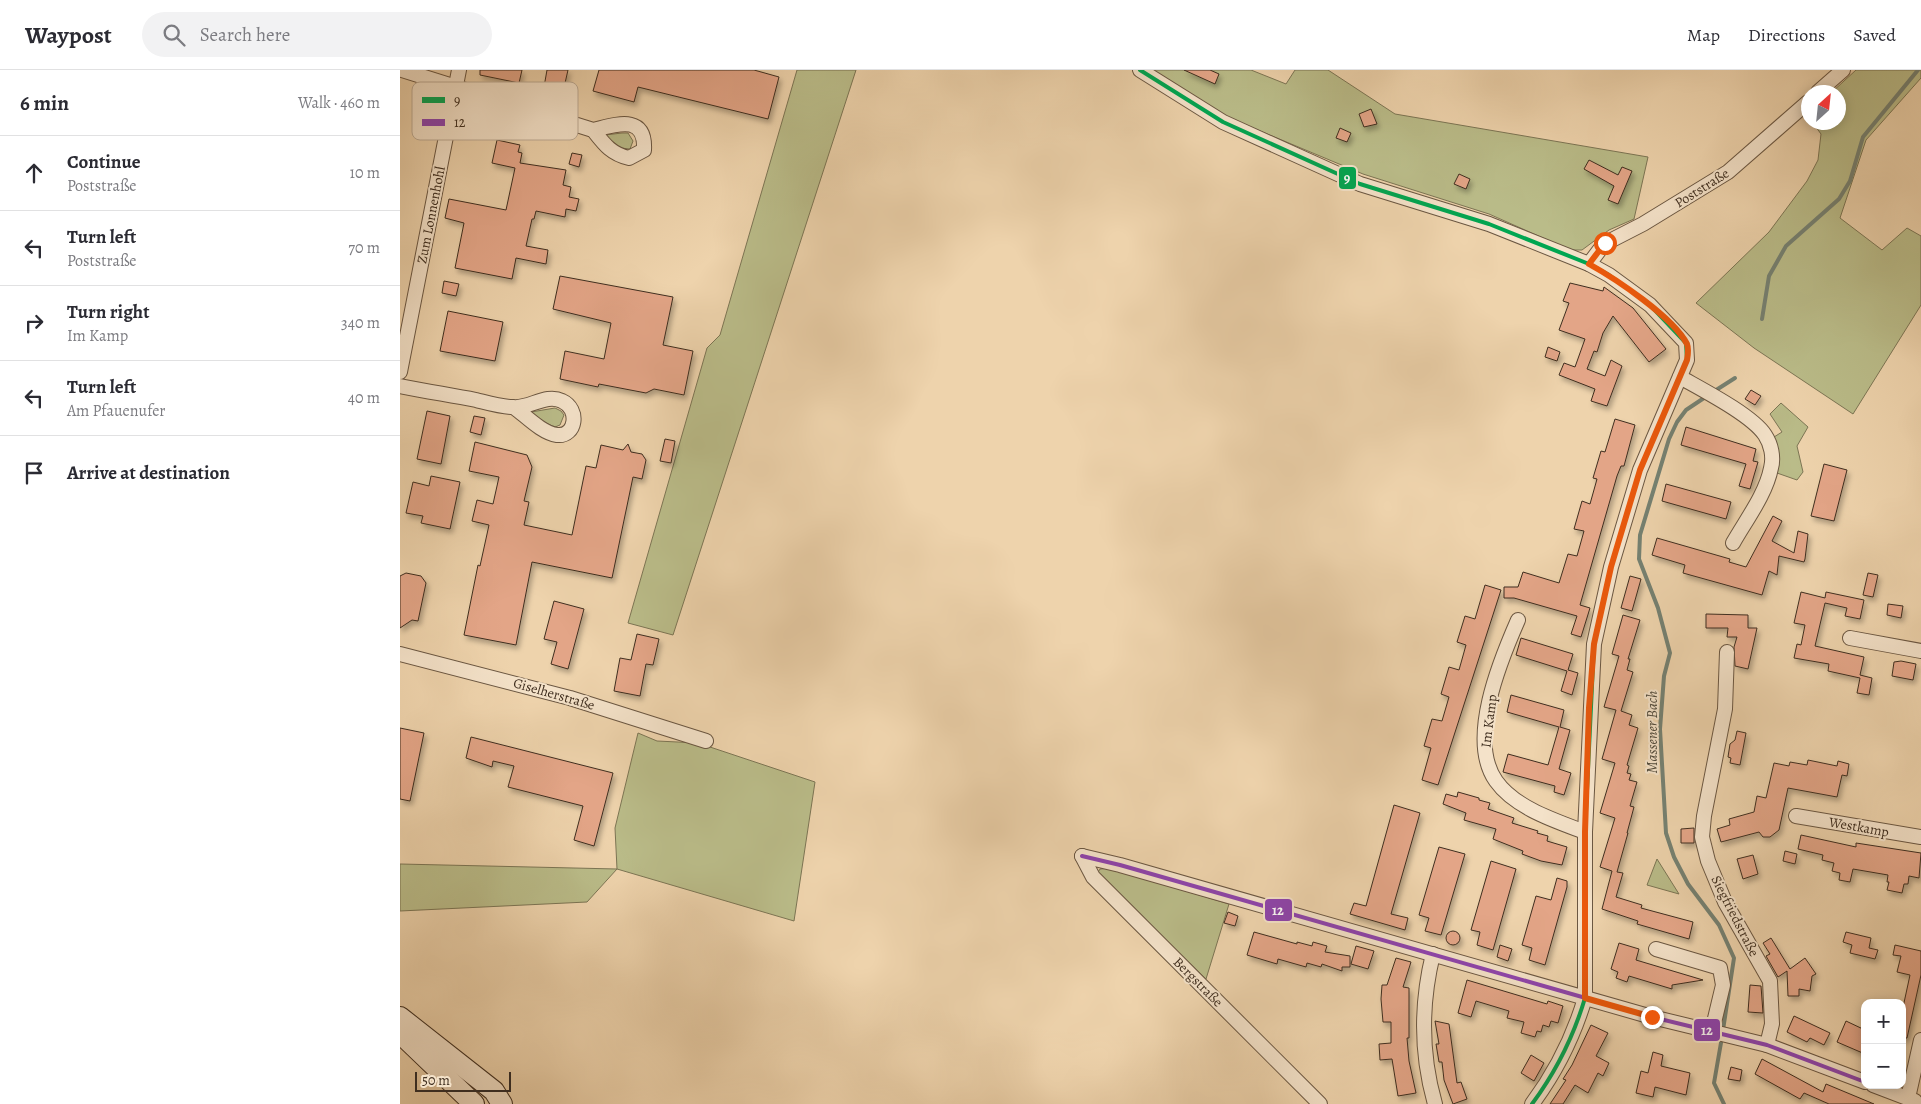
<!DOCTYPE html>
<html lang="en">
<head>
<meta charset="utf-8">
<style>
	body { margin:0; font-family:Alegreya,serif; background:#f2f2f3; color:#2b2b33 }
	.controls { position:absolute; right:15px; bottom:15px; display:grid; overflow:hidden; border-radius:10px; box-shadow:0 2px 12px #0003 }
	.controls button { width:45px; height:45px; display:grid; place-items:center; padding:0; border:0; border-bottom:1px solid #e1e1e2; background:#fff; color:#2b2b33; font:25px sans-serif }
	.compass { position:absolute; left:1401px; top:15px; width:45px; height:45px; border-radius:50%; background:#fff; box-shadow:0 2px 12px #0003; rotate:27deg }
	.scale { position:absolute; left:15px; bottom:12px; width:96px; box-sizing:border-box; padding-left:5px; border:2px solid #3f2e1f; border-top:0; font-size:14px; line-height:18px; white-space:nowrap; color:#3f2e1f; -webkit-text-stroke:4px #f4e2c9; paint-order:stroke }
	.stop { position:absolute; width:15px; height:15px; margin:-11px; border:4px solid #ea580c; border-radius:50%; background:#fff }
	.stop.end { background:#ea580c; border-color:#fff; box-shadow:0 1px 5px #0008 }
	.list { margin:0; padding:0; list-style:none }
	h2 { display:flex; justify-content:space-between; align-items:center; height:65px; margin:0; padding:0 20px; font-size:21px }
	h2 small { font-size:16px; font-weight:400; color:#7c7c81 }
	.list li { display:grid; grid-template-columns:32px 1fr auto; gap:15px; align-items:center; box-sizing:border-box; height:75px; padding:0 20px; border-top:1px solid #e1e1e2 }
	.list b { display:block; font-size:19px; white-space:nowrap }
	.list p { margin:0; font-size:16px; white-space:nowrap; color:#7c7c81 }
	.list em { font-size:16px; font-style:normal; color:#7c7c81 }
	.icon { flex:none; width:28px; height:28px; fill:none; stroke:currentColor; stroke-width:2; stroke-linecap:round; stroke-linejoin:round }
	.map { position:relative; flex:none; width:1521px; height:1034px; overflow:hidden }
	header { display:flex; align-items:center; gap:30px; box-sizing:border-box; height:70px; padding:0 25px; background:#fff; border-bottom:1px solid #e1e1e2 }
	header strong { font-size:24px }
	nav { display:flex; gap:28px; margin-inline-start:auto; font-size:18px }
	.search { width:350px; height:45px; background:#f2f2f3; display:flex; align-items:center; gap:12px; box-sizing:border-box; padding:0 18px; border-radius:28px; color:#7c7c81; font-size:19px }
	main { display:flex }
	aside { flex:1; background:#fff }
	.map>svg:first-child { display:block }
	.green { fill:#babc89; stroke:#7c7554 }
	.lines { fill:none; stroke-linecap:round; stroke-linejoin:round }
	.stream { stroke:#758172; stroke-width:4 }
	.building { fill:#e3a587; stroke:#3f2e1f; filter:url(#shadow) }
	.street-casing { stroke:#6b5742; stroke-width:16 }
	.secondary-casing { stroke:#3f2e1f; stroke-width:22 }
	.street { stroke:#f4e2c9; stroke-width:14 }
	.secondary { stroke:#f4e2c9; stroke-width:20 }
	.bus-1-casing { stroke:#f4e2c9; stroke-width:8 }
	.bus-2-casing { stroke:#f4e2c9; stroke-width:8 }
	.bus-1 { stroke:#00a651; stroke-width:4 }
	.bus-2 { stroke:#8e44ad; stroke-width:4 }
	.route { stroke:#ea580c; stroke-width:6 }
	.labels { text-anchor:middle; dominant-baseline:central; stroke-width:4; stroke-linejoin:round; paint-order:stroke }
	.street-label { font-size:14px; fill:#3f2e1f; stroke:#f4e2c9 }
	.water-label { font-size:15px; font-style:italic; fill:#514a3b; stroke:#f4e2c9 }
	.key { fill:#f4e2c9; stroke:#beac96; stroke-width:1 }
	.key-label { font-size:14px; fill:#3f2e1f }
	.line-badge { stroke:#f4e2c9; stroke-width:2 }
	.badge-label { font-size:14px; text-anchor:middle; font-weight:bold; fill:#fff }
</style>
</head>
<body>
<header>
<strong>Waypost</strong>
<div class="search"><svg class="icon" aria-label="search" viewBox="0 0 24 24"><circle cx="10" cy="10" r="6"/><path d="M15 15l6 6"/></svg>Search here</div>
<nav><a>Map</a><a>Directions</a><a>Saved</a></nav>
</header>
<main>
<aside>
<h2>6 min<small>Walk · 460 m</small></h2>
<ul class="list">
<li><svg class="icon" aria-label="ahead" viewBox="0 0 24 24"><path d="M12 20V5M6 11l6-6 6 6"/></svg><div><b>Continue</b><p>Poststraße</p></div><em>10 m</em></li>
<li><svg class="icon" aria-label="left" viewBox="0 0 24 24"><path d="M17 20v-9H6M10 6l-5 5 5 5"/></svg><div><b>Turn left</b><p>Poststraße</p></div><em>70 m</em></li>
<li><svg class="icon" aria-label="right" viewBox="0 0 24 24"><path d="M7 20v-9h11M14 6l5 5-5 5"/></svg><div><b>Turn right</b><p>Im Kamp</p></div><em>340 m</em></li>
<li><svg class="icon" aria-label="left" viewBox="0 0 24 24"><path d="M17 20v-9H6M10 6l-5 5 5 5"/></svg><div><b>Turn left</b><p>Am Pfauenufer</p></div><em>40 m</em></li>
<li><svg class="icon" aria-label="arrive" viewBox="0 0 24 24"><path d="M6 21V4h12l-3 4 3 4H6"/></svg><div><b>Arrive at destination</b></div></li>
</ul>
</aside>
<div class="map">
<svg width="1521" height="1034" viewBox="0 0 1521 1034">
	<defs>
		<filter id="shadow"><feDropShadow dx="2.5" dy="4" stdDeviation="2.5" flood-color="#0004"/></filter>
	</defs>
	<rect width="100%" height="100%" fill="#eed3ac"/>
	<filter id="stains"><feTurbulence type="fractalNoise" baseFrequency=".004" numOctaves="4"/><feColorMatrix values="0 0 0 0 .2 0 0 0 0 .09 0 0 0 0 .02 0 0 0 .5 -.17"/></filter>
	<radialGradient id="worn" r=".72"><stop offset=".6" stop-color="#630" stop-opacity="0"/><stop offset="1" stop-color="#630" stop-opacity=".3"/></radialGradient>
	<g class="green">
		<path d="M397 0H456L273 565 228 553 307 278 320 265Z"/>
		<path d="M751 0H851L886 14 895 0H928L995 44 1248 87 1234 149 1209 160 1182 180H1170L1089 144 963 104 829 48Z"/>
		<path d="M1456 0H1521V8L1466 70 1440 148 1482 180 1507 158 1521 166V235L1453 344 1354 278 1296 233 1369 162 1407 111 1418 90 1421 64 1413 53 1438 52V22H1432Z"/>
		<path d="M222 63H228L233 71 230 79 220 78 205 65Z"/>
		<path d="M1381 333 1408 357 1397 376 1403 402 1397 410 1377 403 1379 388 1374 367 1382 362 1370 344Z"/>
		<path d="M155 338 161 341 164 345 160 355 155 357 141 351 131 342Z"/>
		<path d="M238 663 257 671 298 673 415 712 394 851 217 799 187 832 0 841V794L217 799 215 758Z"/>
		<path d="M1257 789 1279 824 1247 815Z"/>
		<path d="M710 798 829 834 806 909 697 804 700 799Z"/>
	</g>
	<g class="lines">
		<g class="stream">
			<path d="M1362 249 1369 206 1386 176 1439 129 1450 111 1463 67 1518 0"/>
			<path d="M1313 322 1335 308"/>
			<path d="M1307 326 1286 340 1277 352 1269 369 1240 465 1239 489 1258 538 1270 583 1264 606 1260 659 1266 763 1274 787 1288 814 1319 855 1334 888 1323 960"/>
			<path d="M1322 967 1314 1013 1324 1034"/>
		</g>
	</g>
	<g class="building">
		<path d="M80 0H122L119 13 80 5Z"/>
		<path d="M147 0H168L163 22 144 17Z"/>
		<path d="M199 0H354L379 7 368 49 238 17 234 32 193 21Z"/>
		<path d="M784 0H810L819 4 815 14Z"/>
		<path d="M971 39 977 54 964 57 959 44Z"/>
		<path d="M940 58 951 63 947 72 936 68Z"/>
		<path d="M97 70 120 75 118 82 122 83 120 93 166 100 163 115 171 117 169 127 179 129 176 141 166 139 165 147 136 141 134 149H132L126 176 148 180 146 194 116 188 112 209 55 198 64 153 45 148 49 129 106 140 115 98 92 93Z"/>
		<path d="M172 83 182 85 179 97 169 94Z"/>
		<path d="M1189 90 1218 105 1222 97 1232 101 1218 134 1208 130 1214 116 1184 99Z"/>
		<path d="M1059 104 1070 109 1066 119 1054 114Z"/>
		<path d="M160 206 273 227 263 275 293 281 284 325 254 319 246 323 199 314 198 317 160 309 165 281 204 289 211 253 153 239Z"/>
		<path d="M44 211 59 214 56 226 42 223Z"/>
		<path d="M1170 213 1203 221 1204 217 1233 238 1266 279 1249 292 1213 246 1203 263 1197 282 1194 281 1187 299 1205 306 1211 290 1222 296 1207 336 1191 331 1195 319 1159 305 1164 293 1175 297 1185 269 1159 260 1169 233 1163 231Z"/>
		<path d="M48 241 103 252 95 291 40 281Z"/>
		<path d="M1148 277 1160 282 1157 291 1145 287Z"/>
		<path d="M1351 320 1361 326 1355 335 1345 329Z"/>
		<path d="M27 341 50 346 41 394 17 389Z"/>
		<path d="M74 346 85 348 81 365 70 362Z"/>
		<path d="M1215 349 1235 355 1224 396H1221L1217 406 1180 535 1190 538 1181 567 1171 564 1177 546 1114 528H1104V517H1118L1123 502 1159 513 1168 484 1177 486 1184 461 1174 459 1182 431 1190 434 1197 409 1193 408 1201 381 1205 382Z"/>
		<path d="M1286 357 1356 379 1353 391 1358 392 1350 419 1339 416 1346 394 1281 375Z"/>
		<path d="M265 369 275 371 271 393 260 391Z"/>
		<path d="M75 372 127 385 132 397 124 431 129 432 124 455 172 465 186 396 196 398 201 375 223 380 228 374 231 382 242 384 246 390 242 409 233 407 212 508 132 492 116 575 64 565 78 495 80 496 89 455 72 451 77 430 93 434 99 407 69 401Z"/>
		<path d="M1424 394 1447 400 1434 451 1411 446Z"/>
		<path d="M31 406 60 412 50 459 21 453 23 446 6 443 13 412 29 416Z"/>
		<path d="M1266 414 1331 432 1326 449 1262 431Z"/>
		<path d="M1373 446 1382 451 1372 471 1394 483 1398 461 1408 464 1405 489 1404 492 1379 486 1377 505 1369 501 1362 525 1283 503 1285 495 1252 485 1257 468 1330 489 1329 492 1346 497Z"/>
		<path d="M6 503 21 506 26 513 18 551 12 550 0 558V506Z"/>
		<path d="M1468 503 1478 505 1473 527 1463 525Z"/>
		<path d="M1230 506 1241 509 1232 541 1221 538Z"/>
		<path d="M1085 515 1101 520 1038 715 1022 710 1031 678 1024 676 1032 649 1042 651 1049 627 1041 624 1049 597 1059 600 1066 575 1057 572 1065 546 1075 549Z"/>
		<path d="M1401 522 1425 528 1426 522 1464 530 1460 549 1445 546 1447 538 1425 533 1415 576 1464 587 1460 605 1472 608 1469 625 1457 623 1460 608 1428 601 1429 594 1394 588 1397 574 1401 575 1405 555 1394 553Z"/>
		<path d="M154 531 184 539 168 599 151 594 157 572 144 569Z"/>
		<path d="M1488 534 1503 536 1501 548 1487 545Z"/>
		<path d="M1306 544 1348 545V558H1357L1348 599 1335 596 1334 577 1337 567H1327L1328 558H1306Z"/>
		<path d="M1223 545 1240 550 1228 589H1230L1227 600 1233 602 1221 641 1232 645 1229 655 1238 658 1227 695 1229 696 1227 703 1231 704 1229 710 1237 712 1230 736 1234 737 1227 763H1228L1217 802 1223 803 1216 827 1242 835 1241 838 1293 852 1289 869 1237 854 1238 851 1202 839 1212 801 1200 797 1215 748 1200 743 1215 693 1202 689 1216 640 1204 637 1219 586 1212 584Z"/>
		<path d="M237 564 259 569 253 595 246 594 240 626 214 621 220 588 231 590Z"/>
		<path d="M1121 568 1173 584 1168 600 1178 603 1172 625 1161 621 1167 601 1116 585Z"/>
		<path d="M1501 591 1516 594 1513 610 1492 606 1494 592Z"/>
		<path d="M1111 625 1164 640 1160 657 1170 660 1159 699 1171 703 1164 725 1154 722 1155 716 1103 702 1108 684 1148 695 1159 657 1107 642Z"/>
		<path d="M0 658 24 663 10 731 0 729Z"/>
		<path d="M1337 661 1346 663 1340 695 1330 693 1331 688 1328 687 1330 674 1335 670Z"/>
		<path d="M71 667 213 703 194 776 174 770 183 736 108 717 114 696 93 691 92 697 66 688Z"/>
		<path d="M1408 690 1437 696 1438 691 1449 694 1447 706 1442 705 1437 727 1388 718 1379 760 1370 767H1363L1359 762 1321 772 1317 759 1330 755 1329 749 1354 742 1357 726 1366 728 1374 693 1389 696 1390 692 1407 695Z"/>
		<path d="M1058 722 1079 728V730L1090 733 1088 739 1114 748 1112 753 1138 761 1137 763 1148 766 1147 771 1167 777 1162 795 1141 791 1122 784 1123 781 1093 769 1096 759 1064 750 1066 743 1043 734 1046 724 1057 727Z"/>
		<path d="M994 735 1020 743 991 844 1008 848 1005 860 950 844 954 833 966 836Z"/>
		<path d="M1294 758V773H1281V759Z"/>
		<path d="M1401 765 1456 777V773L1521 783 1519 808 1509 806 1508 814H1504L1502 823 1487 820 1489 812H1487L1488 805 1453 799 1450 812 1439 810 1440 803 1432 801 1434 793 1422 790 1423 785 1398 779Z"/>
		<path d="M1039 777 1065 784 1041 865 1025 861 1029 848 1019 845Z"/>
		<path d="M1385 781 1397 784 1395 794 1383 791Z"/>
		<path d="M1353 785 1358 804 1343 809 1337 789Z"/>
		<path d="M1091 791 1116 799 1093 880 1077 875 1080 862 1071 860Z"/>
		<path d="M1157 808 1167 811V817L1145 895 1129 890 1132 878 1122 875 1136 826 1151 830Z"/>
		<path d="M828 842 838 846 835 856 824 853Z"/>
		<circle cx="1053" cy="868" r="7"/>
		<path d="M854 862 897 874V872L912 876 913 872 927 876 925 882 950 886V897H942V901L922 894 921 897 907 893 906 897 878 889 877 894 847 885Z"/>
		<path d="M1446 862 1471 868 1469 878 1478 880 1475 889 1450 883 1452 875 1443 872Z"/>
		<path d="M1371 868 1390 899 1405 888 1416 904 1412 906 1410 921 1399 919V926H1388L1387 901 1378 907 1366 886 1370 884 1363 873Z"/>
		<path d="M1219 873 1239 879 1236 890 1303 910 1272 915V919L1229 906 1227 912 1216 908 1218 902 1211 899Z"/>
		<path d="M1100 875 1112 879 1108 891 1097 887Z"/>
		<path d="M1495 875 1521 881V905L1507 968H1502V942L1510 905 1497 902 1501 886 1493 885Z"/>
		<path d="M956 876 974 881 968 899 951 894Z"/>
		<path d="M996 888 1011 892 1003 917 1009 918V968H1007L1009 991 1016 1023 998 1026 992 989 980 990 979 974 991 973V952H983L981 929 982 915H987Z"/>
		<path d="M1067 910 1147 934 1148 931 1163 936 1158 953 1151 951 1149 957 1143 955 1141 962 1137 961 1135 967 1121 963 1124 952 1107 948 1109 941 1076 931 1071 947 1058 943Z"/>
		<path d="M1350 915 1361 916 1363 943 1348 942Z"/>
		<path d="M1394 946 1430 963 1424 975 1410 968 1407 972 1387 962Z"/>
		<path d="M1035 951 1049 954 1057 1013 1061 1012 1067 1029 1053 1034 1044 1010 1042 992H1039L1036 974H1039Z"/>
		<path d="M1446 951 1465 960V984L1437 972Z"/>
		<path d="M1191 955 1208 963 1196 986 1209 993 1203 1006 1198 1003 1188 1023 1175 1015 1163 1034H1150L1166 1010 1163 1009 1172 995Z"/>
		<path d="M1253 982 1263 985 1261 996 1290 1003 1286 1025 1255 1017 1253 1027 1236 1023 1241 1001 1248 1003Z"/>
		<path d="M1131 985 1144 993 1134 1011 1121 1003Z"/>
		<path d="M1362 989 1423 1022 1426 1014 1474 1034H1429L1404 1023 1400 1029 1355 1004Z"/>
		<path d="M1331 997 1342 1000 1340 1011 1328 1009Z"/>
	</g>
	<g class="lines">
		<defs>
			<g id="street">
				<path d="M2 0 193 60C204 74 211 84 229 88L244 80C246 43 215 55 193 60"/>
				<path d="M740 0 823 52 960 114 1089 154 1189 194 1209 205 1250 235 1286 273 1287 290 1240 400 1211 497 1194 574 1185 762V928C1174 965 1155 1003 1132 1034"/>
				<path d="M1418 22 1443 0"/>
				<path d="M1189 194 1204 174 1243 154 1328 102 1408 32"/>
				<path d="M0 302 59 0"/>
				<path d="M1280 307C1301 319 1352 345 1365 365 1371 374 1374 387 1371 398 1366 424 1346 450 1333 473"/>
				<path d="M0 316C25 321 50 325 76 330 88 333 101 337 113 337 129 339 146 323 162 331 180 339 176 367 157 365 142 363 126 346 115 338"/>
				<path d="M1118 550C1100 591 1067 670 1096 711 1115 738 1156 751 1185 762"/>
				<path d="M1450 568 1521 581"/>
				<path d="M1327 582 1325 639 1304 746 1302 767 1308 791 1325 832 1370 911 1372 954 1367 975"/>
				<path d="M0 584 170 628 306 671"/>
				<path d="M1396 746 1521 767"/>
				<path d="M682 786 720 795 1252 947 1367 975 1465 1012"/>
				<path d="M682 786 693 807 920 1034"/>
				<path d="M1256 879 1320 898 1323 915 1312 961"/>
				<path d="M1033 884C1021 933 1021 985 1035 1034"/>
				<path d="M1473 1015 1515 1031"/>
				<path d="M1514 1034 1508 1028 1521 970"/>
			</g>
			<g id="secondary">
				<path d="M0 947 94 1021 102 1034"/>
				<path d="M3 966 74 1034"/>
			</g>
		</defs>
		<use href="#street" class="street-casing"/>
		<use href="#secondary" class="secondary-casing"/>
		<use href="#street" class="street"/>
		<use href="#secondary" class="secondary"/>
		<defs>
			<path id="bus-1" d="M740 0 823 52 960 114 1089 154 1189 194 1209 205 1250 235 1286 273 1287 290 1240 400 1211 497 1194 574 1185 762V928C1174 965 1155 1003 1132 1034"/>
			<path id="bus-2" d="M682 786 720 795 1252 947 1367 975 1465 1012"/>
		</defs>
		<use href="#bus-1" class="bus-1-casing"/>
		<use href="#bus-2" class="bus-2-casing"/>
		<use href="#bus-1" class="bus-1"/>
		<use href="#bus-2" class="bus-2"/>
	</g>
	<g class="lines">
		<path class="route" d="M1205 173 1189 194C1216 209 1273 247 1287 274 1289 279 1288 284 1287 290L1240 400 1211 497 1194 574 1189 638 1185 762V928L1252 947"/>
	</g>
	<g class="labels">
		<g class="street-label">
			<text transform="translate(1302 118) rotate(-32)">Poststraße</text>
			<text transform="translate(31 145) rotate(-79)">Zum Lonnenhohl</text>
			<text transform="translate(154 624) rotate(16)">Giselherstraße</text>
			<text transform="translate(1089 651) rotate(-83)">Im Kamp</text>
			<text transform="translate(1459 757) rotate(10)">Westkamp</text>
			<text transform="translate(1335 846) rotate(63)">Siegfriedstraße</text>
			<text transform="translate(798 912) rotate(45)">Bergstraße</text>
		</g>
		<g class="water-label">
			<text transform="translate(1252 662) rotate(-90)">Massener Bach</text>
		</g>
	</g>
	<rect x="12" y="12" width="166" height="58" rx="8" class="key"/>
	<rect x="22" y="27" width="23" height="6" fill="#00a651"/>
	<rect x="22" y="49" width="23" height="7" fill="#8e44ad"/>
	<g class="key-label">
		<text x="54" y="35">9</text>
		<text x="54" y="57">12</text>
	</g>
	<g class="line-badge">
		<rect x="938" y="96" width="19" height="24" rx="5" fill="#00a651"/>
		<rect x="864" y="828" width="29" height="24" rx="5" fill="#8e44ad"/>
		<rect x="1293" y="948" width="28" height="24" rx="5" fill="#8e44ad"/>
	</g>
	<g class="badge-label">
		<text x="947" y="113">9</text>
		<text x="878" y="845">12</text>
		<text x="1307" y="965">12</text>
	</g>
	<rect width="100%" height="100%" filter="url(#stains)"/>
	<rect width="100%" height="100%" fill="url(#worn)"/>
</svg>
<div class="controls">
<button>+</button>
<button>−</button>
</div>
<svg class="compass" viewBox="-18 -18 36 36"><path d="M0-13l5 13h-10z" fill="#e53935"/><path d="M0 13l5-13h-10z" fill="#7c7c81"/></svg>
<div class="scale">50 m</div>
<div class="stop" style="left:1205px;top:173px"></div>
<div class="stop end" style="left:1252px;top:947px"></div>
</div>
</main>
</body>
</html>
